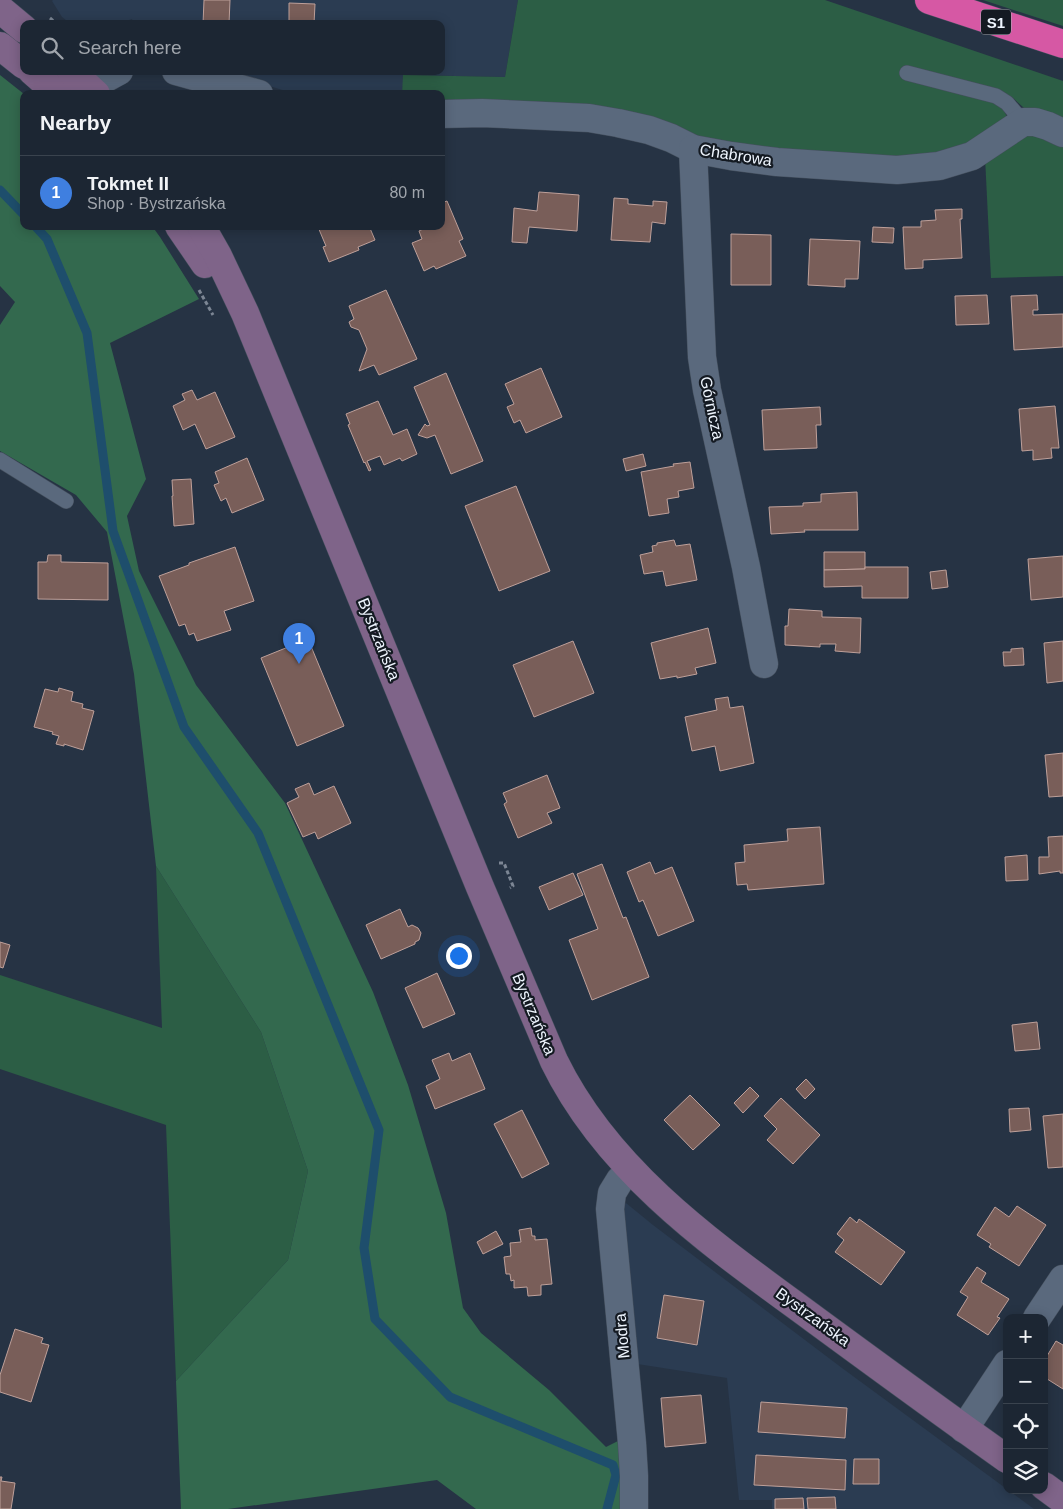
<!DOCTYPE html>
<html lang="en">
<head>
<meta charset="utf-8">
<style>
	body { margin:0; font-family:Helvetica,sans-serif; background:#252e3b; color:#f1f3f6 }
	.controls { position:absolute; right:15px; bottom:15px; display:grid; overflow:hidden; border-radius:10px; box-shadow:0 2px 12px #0003 }
	.controls button { width:45px; height:45px; display:grid; place-items:center; padding:0; border:0; border-bottom:1px solid #3a434e; background:#1c2633; color:#f1f3f6; font:25px sans-serif }
	.you { position:absolute; left:458px; top:955px; width:18px; height:18px; margin:-12px; border:4px solid #fff; border-radius:50%; background:#1a73e8; box-shadow:0 0 0 8px #1a73e833 }
	.badge { display:grid; place-items:center; width:32px; height:32px; border-radius:50%; background:#e9ab38; color:#fff; font-size:16px; font-weight:700 }
	.pin { position:absolute; translate:-50% -41px; filter:drop-shadow(0 1px 2px #0008) }
	.pin::after { content:''; position:absolute; top:26px; width:18px; height:15px; background:inherit; clip-path:polygon(0 0,100% 0,50% 100%) }
	.list { margin:0; padding:0; list-style:none }
	h2 { display:flex; justify-content:space-between; align-items:center; height:65px; margin:0; padding:0 20px; font-size:21px }
	h2 small { font-size:16px; font-weight:400; color:#a0a5ac }
	.list li { display:grid; grid-template-columns:32px 1fr auto; gap:15px; align-items:center; box-sizing:border-box; height:75px; padding:0 20px; border-top:1px solid #3a434e }
	.list b { display:block; font-size:19px; white-space:nowrap }
	.list p { margin:0; font-size:16px; white-space:nowrap; color:#a0a5ac }
	.list em { font-size:16px; font-style:normal; color:#a0a5ac }
	.icon { flex:none; width:28px; height:28px; fill:none; stroke:currentColor; stroke-width:2; stroke-linecap:round; stroke-linejoin:round }
	.map { position:relative; flex:none; width:1063px; height:1509px; overflow:hidden }
	.search { position:absolute; background:#1c2633; box-shadow:0 2px 12px #0003; left:20px; top:20px; width:425px; height:55px; display:flex; align-items:center; gap:12px; box-sizing:border-box; padding:0 18px; border-radius:10px; color:#a0a5ac; font-size:19px }
	.panel { position:absolute; background:#1c2633; box-shadow:0 2px 12px #0003; left:20px; top:90px; width:425px; height:140px; border-radius:10px }
	.map>svg:first-child { display:block }
	.built { fill:#2b3c52 }
	.green { fill:#2c5e45 }
	.forest { fill:#33694e }
	.lines { fill:none; stroke-linecap:round; stroke-linejoin:round }
	.stream { stroke:#1e4e6c; stroke-width:9 }
	.building { fill:#795e59; stroke:#bea09a }
	.service-casing { stroke:#444f5d; stroke-width:16 }
	.minor-casing { stroke:#444f5d; stroke-width:29 }
	.secondary-casing { stroke:#444f5d; stroke-width:29 }
	.motorway-casing { stroke:#444f5d; stroke-width:29 }
	.path { stroke:#7c8694; stroke-width:3; stroke-dasharray:4 2.5; stroke-linecap:butt }
	.service { stroke:#5a697d; stroke-width:15 }
	.minor { stroke:#5a697d; stroke-width:28 }
	.secondary { stroke:#7f6489; stroke-width:28 }
	.motorway { stroke:#d658a4; stroke-width:28 }
	.labels { text-anchor:middle; dominant-baseline:central; stroke-width:4.5; stroke-linejoin:round; paint-order:stroke }
	.shield { fill:#141a22; stroke:#adb3bc; stroke-width:1 }
	.shield-label { font-size:15px; font-weight:bold; fill:#eef5fe }
	.street-label { font-size:16px; fill:#eef5fe; stroke:#141a22 }
</style>
</head>
<body>
<div class="map">
<svg width="1063" height="1509" viewBox="0 0 1063 1509">
	<rect width="100%" height="100%" fill="#263344"/>
	<g class="built">
		<path d="M53 0H518L505 77 404 75 402 94H296L218 71H441V24H133L132 19 117 24H71L62 17 52 1Z"/>
		<path d="M626 1203 653 1225 842 1368 1034 1509H772V1500H739L727 1378 631 1363 615 1213Z"/>
	</g>
	<g class="green">
		<path d="M518 0H825L1063 81V122L1024 108 1012 97 996 91V102C1002 108 1007 112 1007 121L966 149 863 162 441 106V94H402L403 75 505 77Z"/>
		<path d="M983 0H1063V26Z"/>
		<path d="M1035 131 1063 146V276L991 278 985 157Z"/>
		<path d="M156 866 261 1032 308 1171 288 1260 176 1381 166 1125 0 1069V975L162 1028Z"/>
	</g>
	<path class="forest" d="M0 75 24 94V226H152L160 237 199 299 110 343 146 479 127 516 139 571 196 685 285 803 373 992 408 1085 446 1213 463 1308 481 1333 549 1390 606 1447 624 1438 626 1509H476L437 1480 228 1509H181L176 1381 288 1260 308 1171 261 1032 156 866 134 674 107 532 76 495 0 451V325L15 302 0 286Z"/>
	<g class="lines">
		<g class="stream">
			<path d="M0 190 24 215"/>
			<path d="M35 226 47 239 87 333 113 531 184 727 258 833 379 1130 364 1248 375 1319 450 1397 613 1465 616 1475 607 1509"/>
		</g>
	</g>
	<g class="building">
		<path d="M204 0H230L229 24H203Z"/>
		<path d="M289 3 315 4 314 24H289Z"/>
		<path d="M539 192 579 195 577 231 529 227 527 243 512 242 514 208 537 211Z"/>
		<path d="M614 198 628 199V204L653 206V201L667 202 665 224 652 222 650 242 611 240Z"/>
		<path d="M447 201 463 239 459 241 466 256 436 269 434 266 424 271 412 243 422 239 419 231 429 226H441V203Z"/>
		<path d="M962 209V219H960L962 258 923 260V268L905 269 903 227H921V221L936 220 935 210Z"/>
		<path d="M319 226H369L375 240 358 247 359 250 329 262 323 247 326 246 318 227Z"/>
		<path d="M873 227 894 228 893 243 872 242Z"/>
		<path d="M731 234 771 235V285H731Z"/>
		<path d="M810 239 860 241 858 279H845V287L808 285Z"/>
		<path d="M386 290 417 359 379 375 374 365 359 371 367 349 359 330 351 327 349 322 354 319 349 306Z"/>
		<path d="M987 295 989 324 956 325 955 296Z"/>
		<path d="M1037 295 1038 310H1033V315L1063 314V347L1014 350 1011 296Z"/>
		<path d="M541 368 562 417 526 433 520 420 514 423 507 407 514 404 505 384Z"/>
		<path d="M446 373 483 461 451 474 435 435 427 438 418 435 425 424 427 426 430 425 414 387Z"/>
		<path d="M192 390 197 400 215 392 235 437 206 449 195 424 183 430 173 406 185 400 182 394Z"/>
		<path d="M378 401 393 435 407 429 417 454 402 461 400 458 384 465 380 456 367 461 371 470 369 471 365 462 364 463 348 425 350 424 346 414Z"/>
		<path d="M1055 406 1059 448H1051L1052 458 1033 460V450L1022 451 1019 409Z"/>
		<path d="M820 407 821 425H816L817 448 764 450 762 410Z"/>
		<path d="M643 454 646 466 626 471 623 459Z"/>
		<path d="M247 458 264 500 232 513 226 498 221 501 214 485 219 483 215 472Z"/>
		<path d="M690 462 694 488 678 491 679 497 667 499 669 513 649 516 641 472 674 466 673 464Z"/>
		<path d="M191 479 194 524 174 526 172 496H173L172 480Z"/>
		<path d="M516 486 550 571 499 591 465 506Z"/>
		<path d="M857 492 858 530H804L805 532 771 534 769 507 803 506V503L821 502V494Z"/>
		<path d="M674 540 676 546 690 544 697 580 666 586 663 571 644 574 640 555 653 552 652 546 657 545V543Z"/>
		<path d="M235 547 254 601 224 611 231 630 197 641 194 633 189 635 185 624 179 626 159 576 189 565V563Z"/>
		<path d="M824 552H865V569L824 570Z"/>
		<path d="M48 555H61V562L108 563V600L38 599V562H47Z"/>
		<path d="M1063 556V597L1031 600 1028 559Z"/>
		<path d="M865 567H908V598H862V586L824 587V570L865 569Z"/>
		<path d="M946 570 948 587 932 589 930 572Z"/>
		<path d="M789 609 822 611V617L861 618 860 653 835 651 836 644H820V647L785 645V626H788Z"/>
		<path d="M708 628 716 663 695 668 697 674 677 678V676L660 679 651 643Z"/>
		<path d="M308 639 344 726 297 746 261 658Z"/>
		<path d="M573 641 594 693 534 717 513 665Z"/>
		<path d="M1063 641V681L1047 683 1044 643Z"/>
		<path d="M1023 648 1024 665 1004 666 1003 652H1011V649Z"/>
		<path d="M59 688 73 692 71 701 83 704 82 708 94 711 83 750 64 744V746L56 744 59 736 52 734 53 732 34 727 45 689 58 692Z"/>
		<path d="M728 697 730 708 743 706 754 763 720 771 715 746 692 751 685 717 717 710 715 699Z"/>
		<path d="M1063 753V796L1049 797 1045 755Z"/>
		<path d="M547 775 560 808 547 813 552 823 518 838 504 804 507 802 503 793Z"/>
		<path d="M309 783 314 795 334 786 351 823 318 839 315 832 303 837 287 803 299 797 295 789Z"/>
		<path d="M820 827 824 884 748 890 747 884 737 885 735 863 745 862 744 845 788 841 787 829Z"/>
		<path d="M1063 836V873H1060V871L1039 874V857H1049L1048 837Z"/>
		<path d="M1027 855 1028 880 1006 881 1005 857Z"/>
		<path d="M650 862 655 874 672 867 694 921 658 936 643 900 639 902 627 872Z"/>
		<path d="M602 864 623 918 626 917 649 977 592 1000 569 940 598 929 577 874Z"/>
		<path d="M573 873 583 895 549 910 539 887Z"/>
		<path d="M400 909 408 927 412 925 418 928 421 933 419 940 415 942V944L381 959 366 925Z"/>
		<path d="M0 942 10 945 3 968 0 967Z"/>
		<path d="M437 973 455 1014 423 1028 405 988Z"/>
		<path d="M1037 1022 1040 1049 1015 1051 1012 1025Z"/>
		<path d="M449 1053 452 1061 470 1053 485 1089 435 1109 426 1086 440 1079 432 1060Z"/>
		<path d="M806 1079 815 1089 805 1099 796 1089Z"/>
		<path d="M750 1087 759 1096 743 1113 734 1103Z"/>
		<path d="M690 1095 720 1125 693 1150 664 1120Z"/>
		<path d="M781 1098 820 1135 793 1164 767 1140 777 1129 764 1116Z"/>
		<path d="M1029 1108 1031 1130 1010 1132 1009 1109Z"/>
		<path d="M522 1110 549 1164 522 1178 494 1124Z"/>
		<path d="M1063 1114V1167L1048 1168 1043 1116Z"/>
		<path d="M1017 1206 1046 1225 1019 1266 989 1247 991 1244 977 1235 995 1207 1009 1217Z"/>
		<path d="M850 1217 857 1223 859 1219 905 1252 881 1285 835 1252 844 1240 837 1234Z"/>
		<path d="M531 1228 532 1236H535V1240L547 1239 552 1284 541 1285V1295L528 1296 527 1287 514 1288V1280L511 1281 510 1274H506L504 1257 511 1256 510 1243 521 1242 519 1230Z"/>
		<path d="M496 1231 503 1244 483 1254 477 1242Z"/>
		<path d="M977 1267 986 1273 981 1282 1009 1299 997 1317 1000 1318 988 1335 957 1315 968 1297 960 1292Z"/>
		<path d="M664 1295 704 1301 697 1345 657 1338Z"/>
		<path d="M15 1329 43 1338 41 1343 49 1345 31 1402 0 1392V1375Z"/>
		<path d="M1056 1341 1063 1345V1389L1044 1377V1361Z"/>
		<path d="M701 1395 706 1443 665 1447 661 1398Z"/>
		<path d="M761 1402 847 1408 845 1438 758 1432Z"/>
		<path d="M756 1455 846 1460 845 1490 754 1485Z"/>
		<path d="M854 1459H879V1484H853Z"/>
		<path d="M0 1477H2L1 1481 15 1483 11 1509H0Z"/>
		<path d="M835 1497 836 1509H808L807 1498Z"/>
		<path d="M803 1498 804 1509H775V1499Z"/>
	</g>
	<g class="lines">
		<defs>
			<g id="service">
				<path d="M907 73 996 96 1007 103 1023 122"/>
				<path d="M0 460 66 501"/>
			</g>
			<g id="minor">
				<path d="M176 71 259 94"/>
				<path d="M65 89C90 90 98 82 119 71"/>
				<path d="M441 114 482 113 589 118 618 123 649 130 671 138 693 149 731 156 777 162 897 170 939 166 972 156 1023 122H1035L1048 126 1063 133"/>
				<path d="M693 149 702 357 707 390 746 567 764 664"/>
				<path d="M631 1170 620 1180 612 1193 610 1209 632 1443 634 1476V1509"/>
				<path d="M1037 1318 1063 1279"/>
				<path d="M964 1429 1007 1364"/>
			</g>
			<g id="secondary">
				<path d="M0 9 24 29"/>
				<path d="M0 46 24 65"/>
				<path d="M32 71 58 94"/>
				<path d="M71 71 96 94"/>
				<path d="M179 226 205 264"/>
				<path d="M201 226 218 256 245 313 480 887 554 1061C609 1174 716 1247 814 1319 878 1366 942 1413 1007 1459"/>
				<path d="M1044 1486 1063 1500"/>
			</g>
			<path id="motorway" d="M929 0 1063 44"/>
		</defs>
		<use href="#service" class="service-casing"/>
		<use href="#minor" class="minor-casing"/>
		<use href="#secondary" class="secondary-casing"/>
		<use href="#motorway" class="motorway-casing"/>
		<g class="path">
			<path d="M50 18 57 24"/>
			<path d="M199 290 213 315"/>
			<path d="M499 863H504L513 886 510 888"/>
		</g>
		<use href="#service" class="service"/>
		<use href="#minor" class="minor"/>
		<use href="#secondary" class="secondary"/>
		<use href="#motorway" class="motorway"/>
	</g>
	<g class="labels">
		<rect class="shield" x="981" y="9.5" width="30" height="25" rx="4"/>
		<g class="shield-label">
			<text x="996" y="22">S1</text>
		</g>
		<g class="street-label">
			<text transform="translate(736 155) rotate(9)">Chabrowa</text>
			<text transform="translate(712 408) rotate(78)">Górnicza</text>
			<text transform="translate(379 639) rotate(68)">Bystrzańska</text>
			<text transform="translate(534 1014) rotate(67)">Bystrzańska</text>
			<text transform="translate(813 1317) rotate(36)">Bystrzańska</text>
			<text transform="translate(622 1336) rotate(-95)">Modra</text>
		</g>
	</g>
</svg>
<div class="controls">
<button>+</button>
<button>−</button>
<button><svg class="icon" aria-label="locate" viewBox="0 0 24 24"><circle cx="12" cy="12" r="6"/><path d="M12 2v4M12 18v4M2 12h4M18 12h4"/></svg></button>
<button><svg class="icon" aria-label="layers" viewBox="0 0 24 24"><path d="M12 4l9 5-9 5-9-5zM3 14l9 5 9-5"/></svg></button>
</div>
<div class="you"></div>
<div class="pin badge" style="left:299px;top:664px;background:#3f7fe0">1</div>
<div class="search"><svg class="icon" aria-label="search" viewBox="0 0 24 24"><circle cx="10" cy="10" r="6"/><path d="M15 15l6 6"/></svg>Search here</div>
<section class="panel">
<h2>Nearby<small></small></h2>
<ul class="list">
<li><span class="badge" style="background:#3f7fe0">1</span><div><b>Tokmet II</b><p>Shop · Bystrzańska</p></div><em>80 m</em></li>
</ul>
</section>
</div>
</body>
</html>
